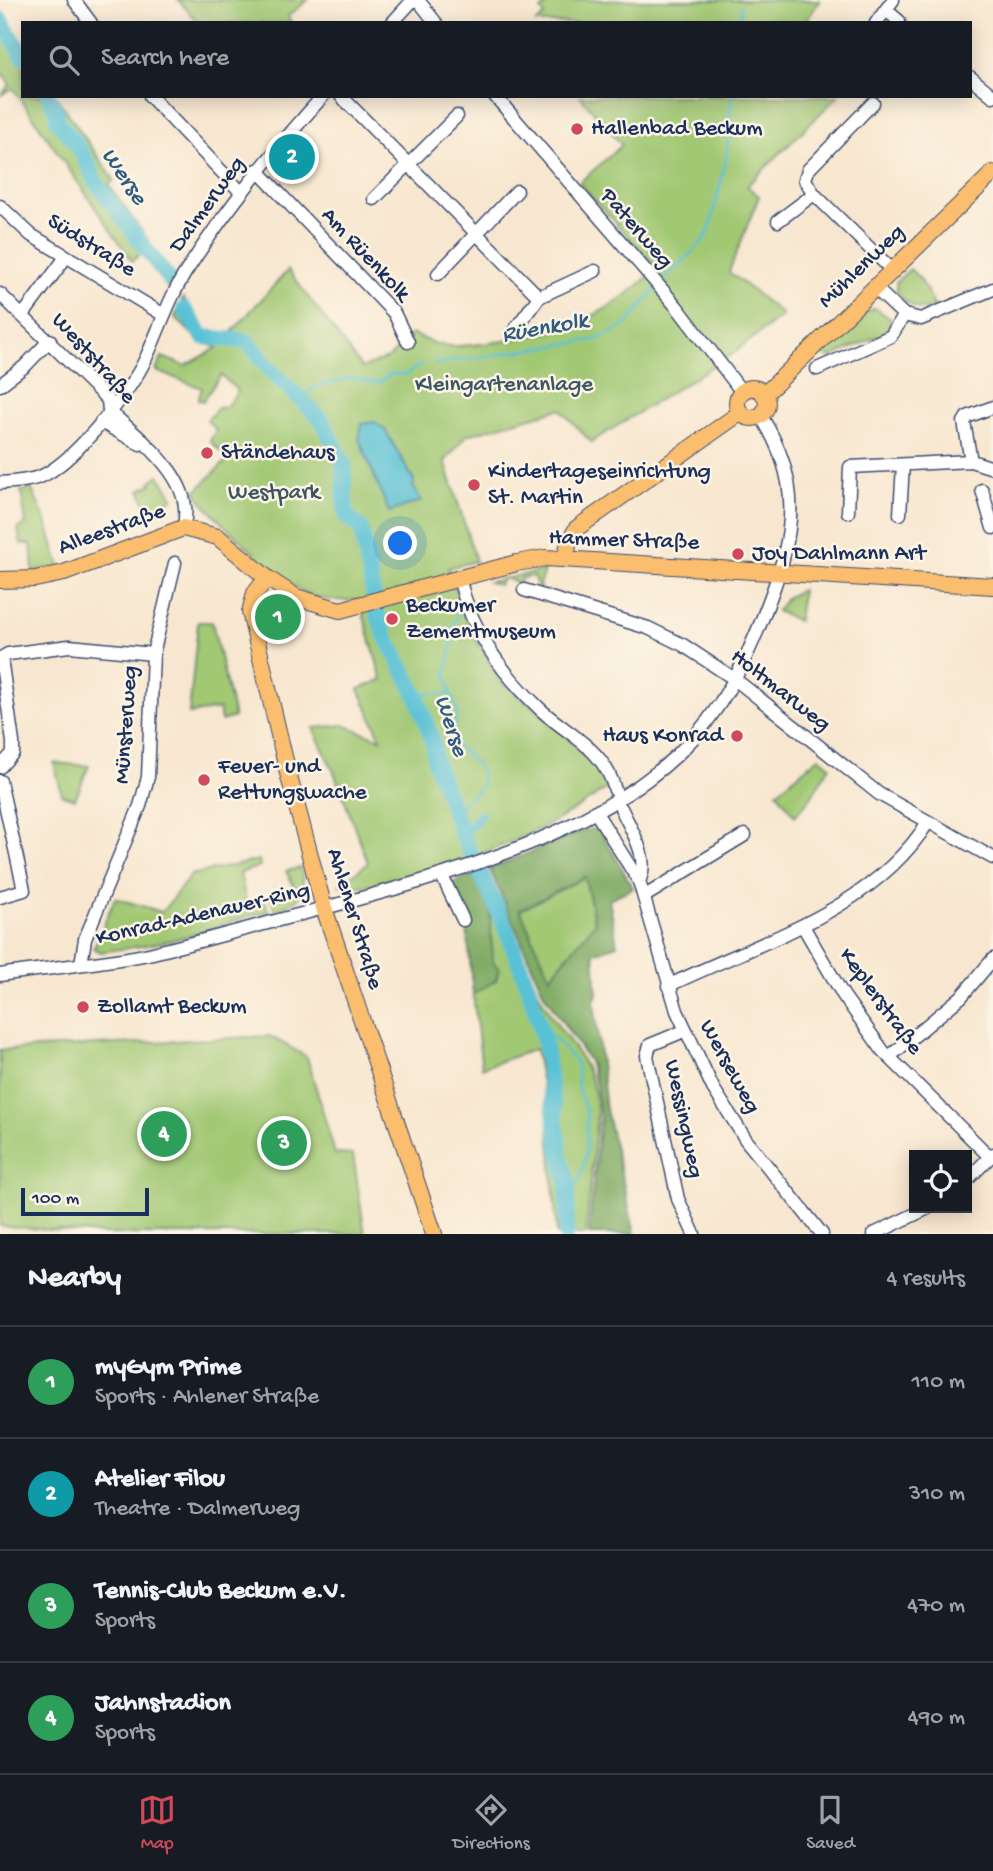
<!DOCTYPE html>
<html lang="en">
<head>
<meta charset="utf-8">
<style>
	body { margin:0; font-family:"Gochi Hand",sans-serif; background:#242831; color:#f1f3f6 }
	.controls { position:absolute; right:21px; bottom:21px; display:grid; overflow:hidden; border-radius:0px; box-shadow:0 4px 18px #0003 }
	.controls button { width:63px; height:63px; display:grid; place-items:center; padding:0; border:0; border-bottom:2px solid #363941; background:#171b24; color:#f1f3f6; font:35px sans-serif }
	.scale { position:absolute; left:21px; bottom:18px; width:128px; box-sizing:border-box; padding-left:7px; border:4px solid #1b2f5e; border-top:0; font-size:19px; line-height:24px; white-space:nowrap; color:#1b2f5e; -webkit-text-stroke:5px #fcf5e5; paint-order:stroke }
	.you { position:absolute; left:401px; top:544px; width:24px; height:24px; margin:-18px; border:5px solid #fff; border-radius:50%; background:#1a73e8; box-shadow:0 0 0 10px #1a73e833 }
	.badge { display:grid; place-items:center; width:46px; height:46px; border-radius:50%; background:#d1495b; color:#fff; font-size:23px; font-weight:700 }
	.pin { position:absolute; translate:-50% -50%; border:4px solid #fff; box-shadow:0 2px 7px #0006 }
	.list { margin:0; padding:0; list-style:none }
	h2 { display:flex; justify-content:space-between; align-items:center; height:91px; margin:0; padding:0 28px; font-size:30px }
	h2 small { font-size:23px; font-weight:400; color:#9ea1a6 }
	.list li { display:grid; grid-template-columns:46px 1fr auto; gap:21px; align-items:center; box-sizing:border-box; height:112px; padding:0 28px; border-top:2px solid #363941 }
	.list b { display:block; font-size:26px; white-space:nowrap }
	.list p { margin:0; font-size:23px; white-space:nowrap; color:#9ea1a6 }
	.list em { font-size:23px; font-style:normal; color:#9ea1a6 }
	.icon { flex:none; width:38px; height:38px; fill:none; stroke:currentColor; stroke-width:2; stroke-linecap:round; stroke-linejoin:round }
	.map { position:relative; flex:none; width:993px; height:1234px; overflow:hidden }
	.search { position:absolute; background:#171b24; box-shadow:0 4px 18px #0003; left:21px; right:21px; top:21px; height:77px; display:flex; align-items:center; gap:18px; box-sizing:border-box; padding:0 24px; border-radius:0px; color:#9ea1a6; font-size:26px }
	.sheet { height:539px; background:#171b24 }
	nav { display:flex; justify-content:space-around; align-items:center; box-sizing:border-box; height:98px; border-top:2px solid #363941; background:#171b24; font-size:19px; color:#9ea1a6 }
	nav a { display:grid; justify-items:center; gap:4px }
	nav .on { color:#d1495b }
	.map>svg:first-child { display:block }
	.green { fill:#a1c873; stroke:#5e7c68; stroke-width:2; fill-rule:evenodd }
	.forest { fill:#80ac65; stroke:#4e6e62; stroke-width:2; fill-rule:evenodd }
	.water { fill:#58c1d5; stroke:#3a789a; stroke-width:2 }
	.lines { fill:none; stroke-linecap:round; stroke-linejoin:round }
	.stream { stroke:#58c1d5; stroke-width:2.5 }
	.canal { stroke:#58c1d5; stroke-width:9 }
	.river { stroke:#58c1d5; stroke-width:16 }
	.minor-casing { stroke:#3c4b6f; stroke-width:15 }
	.major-casing { stroke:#3c4b6f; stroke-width:18 }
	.minor { stroke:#fff; stroke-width:12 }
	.major { stroke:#fabe6e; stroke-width:16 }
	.poi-dot { fill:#d1495b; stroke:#fcf5e5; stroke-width:2.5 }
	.labels { text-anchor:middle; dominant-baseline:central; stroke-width:5; stroke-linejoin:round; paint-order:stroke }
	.poi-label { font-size:23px; fill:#1b2f5e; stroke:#fcf5e5; text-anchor:start }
	.street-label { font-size:23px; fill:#1b2f5e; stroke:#fcf5e5 }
	.park-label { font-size:23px; fill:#3c5563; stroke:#fcf5e5 }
	.water-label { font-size:24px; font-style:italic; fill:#2d5b82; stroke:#fcf5e5 }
</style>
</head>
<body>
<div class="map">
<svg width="993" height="1234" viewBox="0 0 993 1234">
	<rect width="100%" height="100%" fill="#fcf5e5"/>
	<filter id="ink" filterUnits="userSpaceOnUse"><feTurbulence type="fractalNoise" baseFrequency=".0143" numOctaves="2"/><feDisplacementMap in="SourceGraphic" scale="14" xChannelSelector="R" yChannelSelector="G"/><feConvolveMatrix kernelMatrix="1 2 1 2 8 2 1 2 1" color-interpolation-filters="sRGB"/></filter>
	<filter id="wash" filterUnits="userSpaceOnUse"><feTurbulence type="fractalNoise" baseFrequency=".00686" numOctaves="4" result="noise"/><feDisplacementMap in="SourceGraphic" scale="28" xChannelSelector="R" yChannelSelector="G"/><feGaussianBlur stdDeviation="1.57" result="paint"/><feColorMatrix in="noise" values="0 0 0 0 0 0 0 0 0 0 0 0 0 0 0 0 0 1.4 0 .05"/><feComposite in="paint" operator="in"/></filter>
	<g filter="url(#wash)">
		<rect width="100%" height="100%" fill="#f8e7d0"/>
		<g class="green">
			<path d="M178 0H308L288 16 291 23H199Z"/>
			<path d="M552 0H820L805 23H536L545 15 541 10Z"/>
			<path d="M0 16 23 49V96H56L114 180 109 185 173 275 167 287 142 253 132 261 13 88 0 96 10 85 0 70Z"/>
			<path d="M580 96H838L747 186 759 196 729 272 783 315 731 355 591 442 560 409 467 435 445 461 476 561 448 568 468 625 500 681 584 748 608 787C546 834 467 862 392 879 375 883 355 890 339 885L368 863 334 772 313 728 343 725 381 739 359 689 382 680 359 600C340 601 323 601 306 593 281 581 210 515 195 492L234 453 225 446 220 451 210 441 216 430 207 420 218 408 226 407 238 391 221 375 203 401 198 400 202 388 156 371 162 357 185 366 217 348 196 338 175 317 183 298 205 334 211 337 230 334 288 270 362 368 390 357 411 334C420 337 431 343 441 345 456 348 474 345 489 343 559 335 606 319 657 268L579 183 622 145ZM374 422 385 430 414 480 413 486 376 479 368 462Z"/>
			<path d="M910 269 921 280 935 307C919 314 909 304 897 294L896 282Z"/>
			<path d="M875 308 891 319 890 331 829 358 822 354 866 312Z"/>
			<path d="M159 475 173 497 151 517 140 490 152 484 150 482Z"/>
			<path d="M31 488 46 521 60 566 33 571 31 544H21L18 529 26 524 21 491Z"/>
			<path d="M544 570 539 590 533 576 521 578 520 583 503 578 499 585 489 582Z"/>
			<path d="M802 590 798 621 777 611 787 597Z"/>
			<path d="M198 622H212L234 717 221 721 219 709 189 714Z"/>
			<path d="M819 757 830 766 811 797 795 816 777 792Z"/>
			<path d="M54 763 89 766 75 799 62 795Z"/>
			<path d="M259 860 260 866 240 873 246 902 264 899 269 912C249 914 235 921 217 927 179 941 140 947 100 952L94 948 115 898 162 912 191 875Z"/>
			<path d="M300 868C308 897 302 899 275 910L271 897 295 888 286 871Z"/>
			<path d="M487 870C505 912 521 955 540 996 562 1042 596 1057 597 1116L586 1234H557L548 1113 535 1049 482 1068 473 994 499 970 493 962 483 894 476 874Z"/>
			<path d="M585 877 595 924 550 978 520 910Z"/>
			<path d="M270 1036 307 1057 335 1154 353 1155 365 1234H101L0 1226V1050Z"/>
		</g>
		<g class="forest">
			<path d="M599 828 633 888 609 899 617 945 594 953 597 995 594 1000 606 1110 635 1234H589L600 1116 596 1085 589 1061 544 994 490 869 582 831ZM585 877 595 923 550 977 520 910Z"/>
			<path d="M476 874 490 911 493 962 499 969 496 980 473 994 466 919 452 883Z"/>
		</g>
		<path class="water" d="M375 422 385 430 414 481 413 486 421 501 389 512 359 439 362 424Z"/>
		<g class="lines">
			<g class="stream">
				<path d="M740 23 741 7"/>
				<path d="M661 283 703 241 709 232 726 159 732 96"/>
				<path d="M434 364 599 339 627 324 656 288"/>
				<path d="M300 398 317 386 351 378 379 383 390 374 405 375 421 364"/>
				<path d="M451 693 446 675 452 645 449 633 459 614 455 604"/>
				<path d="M416 694H451L458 712 451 741C463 753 486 765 482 786L454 813"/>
				<path d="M541 1031 555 1038 577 1064 578 1089 587 1113 586 1153 579 1181 568 1198"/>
			</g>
			<path class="canal" d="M462 835 481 815"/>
			<g class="river">
				<path d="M0 19 23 56"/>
				<path d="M48 96 57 112V121C73 139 87 156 94 180L168 278"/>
				<path d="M184 309 203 337 247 341 271 371 322 420 344 465 345 510 347 517 361 528 377 613 385 635 416 694 433 743 435 762 462 835 501 917 528 986 544 1041 561 1159 568 1183 566 1234"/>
			</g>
		</g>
	</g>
	<g filter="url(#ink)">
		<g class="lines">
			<defs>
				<g id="minor">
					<path d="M74 0 91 23"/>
					<path d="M418 0 436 23"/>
					<path d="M886 10 899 21 897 23"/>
					<path d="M392 23 413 0"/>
					<path d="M876 23 893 0"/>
					<path d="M970 77 993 96"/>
					<path d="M150 96 241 192"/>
					<path d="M341 96 539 297 595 271"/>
					<path d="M495 96 677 307 742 392"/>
					<path d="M873 103 808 170 805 180 814 194 892 270"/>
					<path d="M257 170 394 313 408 342"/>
					<path d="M374 199 457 116"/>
					<path d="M0 206 31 235 164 315"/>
					<path d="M778 221 814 194"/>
					<path d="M438 274 517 191"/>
					<path d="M874 287 904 315 921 319 993 289"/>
					<path d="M0 294 108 400 109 411C140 439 198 481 183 528"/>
					<path d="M23 315 66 257"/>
					<path d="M516 328 539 297"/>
					<path d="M817 369 891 336 904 315"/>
					<path d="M0 385 25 366 50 340"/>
					<path d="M101 422 140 444"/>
					<path d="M971 461 964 422 967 417 993 407"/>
					<path d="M0 483C14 482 34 481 46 474 78 456 131 391 146 358 160 328 170 295 189 267 229 205 274 151 323 96"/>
					<path d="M982 490 993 528"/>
					<path d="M848 512 850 467 971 461 993 468"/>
					<path d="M900 514 903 465"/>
					<path d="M459 578C472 632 500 671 540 709 569 736 604 748 615 790"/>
					<path d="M524 590 648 628 683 645 736 680 879 794 993 858"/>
					<path d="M0 767 13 753V742L1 658 8 654 69 646 153 654"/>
					<path d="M0 781 24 890 0 897"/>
					<path d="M621 808C630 828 651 859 639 881"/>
					<path d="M595 811 639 881 677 1011 713 1088 746 1140 822 1234"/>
					<path d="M442 876 463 920"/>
					<path d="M645 896 745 835"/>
					<path d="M803 926 843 995 883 1051 990 1157"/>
					<path d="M81 964 85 939 140 806 148 777 153 654 175 563"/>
					<path d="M0 975C51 967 103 964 153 953 211 939 270 922 328 907 441 877 592 836 678 754 722 712 747 660 768 604 795 533 803 483 761 416"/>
					<path d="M668 986C758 942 873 911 928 822"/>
					<path d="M684 1031 650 1045 647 1056 678 1199 694 1234"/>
					<path d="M889 1057 961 997 993 959"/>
					<path d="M967 1180 993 1154"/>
					<path d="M874 1234 928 1208"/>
				</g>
				<g id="major">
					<circle cx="752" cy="403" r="15"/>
					<path d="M764 395 993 173"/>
					<path d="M565 559 569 542 577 528 740 413"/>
					<path d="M267 578 255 593 250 612 288 773 324 908 434 1234"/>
					<path d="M0 580 35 579 64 573 183 528 218 537 267 578 296 597 340 610 517 563 545 558 993 586"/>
				</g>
			</defs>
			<use href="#minor" class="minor-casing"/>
			<use href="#major" class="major-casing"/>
			<use href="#minor" class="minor"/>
			<use href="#major" class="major"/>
		</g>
	</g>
	<g class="poi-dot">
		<circle cx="577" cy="129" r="7"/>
		<circle cx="207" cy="453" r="7"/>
		<circle cx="474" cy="485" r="7"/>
		<circle cx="738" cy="554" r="7"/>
		<circle cx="392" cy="619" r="7"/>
		<circle cx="737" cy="736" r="7"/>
		<circle cx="204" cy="780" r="7"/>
		<circle cx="83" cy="1007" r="7"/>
	</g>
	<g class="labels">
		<g class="poi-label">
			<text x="591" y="129">Hallenbad Beckum</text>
			<text x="221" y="453">Ständehaus</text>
			<text x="488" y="472">Kindertageseinrichtung<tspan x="488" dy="26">St. Martin</tspan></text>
			<text x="752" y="554">Joy Dahlmann Art</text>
			<text x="406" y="606">Beckumer<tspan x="406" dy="26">Zementmuseum</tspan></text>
			<text x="723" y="736" text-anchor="end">Haus Konrad</text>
			<text x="218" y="767">Feuer- und<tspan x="218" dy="26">Rettungswache</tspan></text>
			<text x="97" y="1007">Zollamt Beckum</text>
		</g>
		<g class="street-label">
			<text transform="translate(208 205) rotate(-54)">Dalmerweg</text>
			<text transform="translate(636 229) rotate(49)">Paterweg</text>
			<text transform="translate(91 246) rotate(32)">Südstraße</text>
			<text transform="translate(365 255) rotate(47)">Am Rüenkolk</text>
			<text transform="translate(862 267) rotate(-44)">Mühlenweg</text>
			<text transform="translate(93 359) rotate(48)">Weststraße</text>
			<text transform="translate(112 530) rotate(-20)">Alleestraße</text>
			<text transform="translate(624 541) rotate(2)">Hammer Straße</text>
			<text transform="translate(780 691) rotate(38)">Holtmarweg</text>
			<text transform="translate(127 725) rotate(-86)">Münsterweg</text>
			<text transform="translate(203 915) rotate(-13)">Konrad-Adenauer-Ring</text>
			<text transform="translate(354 919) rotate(73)">Ahlener Straße</text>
			<text transform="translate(880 1002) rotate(54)">Keplerstraße</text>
			<text transform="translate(729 1067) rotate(61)">Werseweg</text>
			<text transform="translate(683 1119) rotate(78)">Wessingweg</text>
		</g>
		<g class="park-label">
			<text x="504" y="385">Kleingartenanlage</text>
			<text x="274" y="493">Westpark</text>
		</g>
		<g class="water-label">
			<text transform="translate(123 177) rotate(56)">Werse</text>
			<text transform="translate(545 329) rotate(-10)">Rüenkolk</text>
			<text transform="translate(450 726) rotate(72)">Werse</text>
		</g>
	</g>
</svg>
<div class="controls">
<button><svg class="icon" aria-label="locate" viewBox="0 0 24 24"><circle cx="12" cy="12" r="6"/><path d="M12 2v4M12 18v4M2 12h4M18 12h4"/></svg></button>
</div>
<div class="scale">100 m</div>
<div class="you"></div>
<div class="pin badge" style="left:278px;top:617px;background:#2e9e5b">1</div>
<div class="pin badge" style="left:292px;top:157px;background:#0f9aa8">2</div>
<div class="pin badge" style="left:284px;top:1143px;background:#2e9e5b">3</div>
<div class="pin badge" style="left:164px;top:1134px;background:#2e9e5b">4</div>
<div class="search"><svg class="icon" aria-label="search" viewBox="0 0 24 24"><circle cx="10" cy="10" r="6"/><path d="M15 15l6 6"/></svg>Search here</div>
</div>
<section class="sheet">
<h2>Nearby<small>4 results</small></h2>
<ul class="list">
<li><span class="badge" style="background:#2e9e5b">1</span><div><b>myGym Prime</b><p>Sports · Ahlener Straße</p></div><em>110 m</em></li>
<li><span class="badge" style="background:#0f9aa8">2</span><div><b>Atelier Filou</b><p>Theatre · Dalmerweg</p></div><em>310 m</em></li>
<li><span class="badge" style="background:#2e9e5b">3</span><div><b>Tennis-Club Beckum e.V.</b><p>Sports</p></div><em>470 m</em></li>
<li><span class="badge" style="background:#2e9e5b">4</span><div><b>Jahnstadion</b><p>Sports</p></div><em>490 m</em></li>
</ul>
</section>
<nav>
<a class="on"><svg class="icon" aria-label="map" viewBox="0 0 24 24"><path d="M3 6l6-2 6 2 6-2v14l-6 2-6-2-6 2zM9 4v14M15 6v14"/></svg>Map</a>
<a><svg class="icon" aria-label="directions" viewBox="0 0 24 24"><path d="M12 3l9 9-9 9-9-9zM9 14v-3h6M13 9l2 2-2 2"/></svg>Directions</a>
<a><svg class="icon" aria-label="saved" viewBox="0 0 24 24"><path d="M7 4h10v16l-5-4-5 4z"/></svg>Saved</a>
</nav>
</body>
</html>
